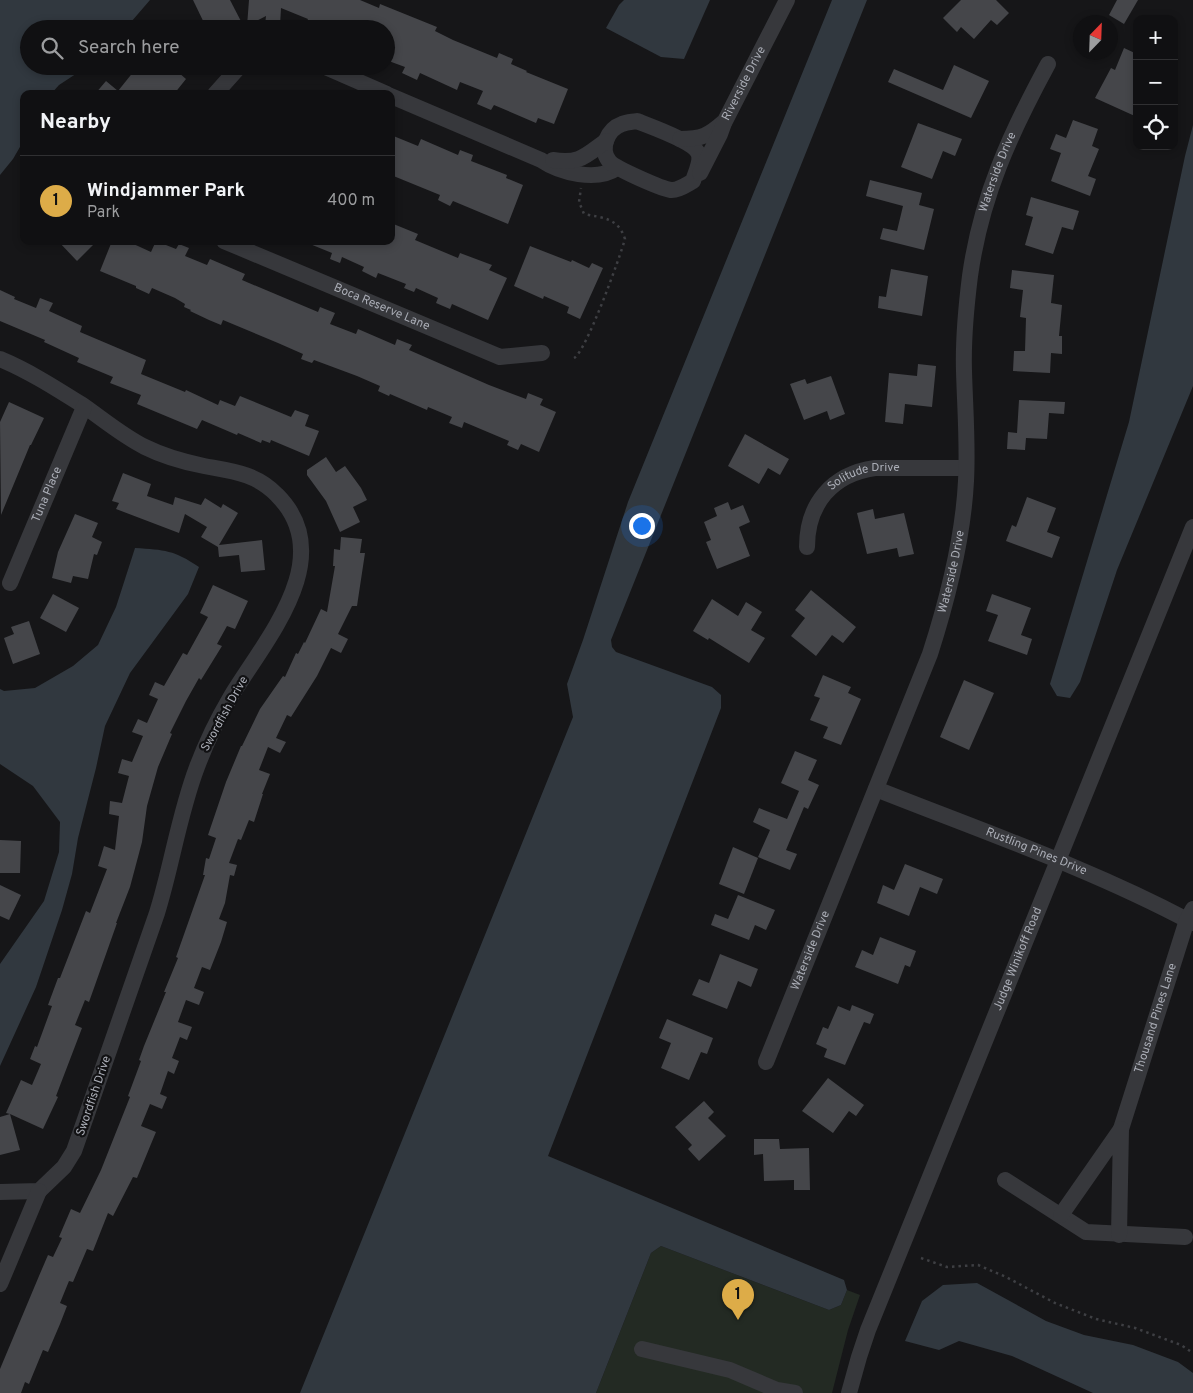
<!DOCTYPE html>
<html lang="en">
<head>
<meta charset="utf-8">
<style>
	body { margin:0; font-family:Overpass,sans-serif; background:#1e1e20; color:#f1f3f6 }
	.controls { position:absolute; right:15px; top:15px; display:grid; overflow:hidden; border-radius:10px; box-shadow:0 2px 8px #0003 }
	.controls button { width:45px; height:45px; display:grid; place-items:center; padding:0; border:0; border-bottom:1px solid #303032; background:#101012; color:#f1f3f6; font:25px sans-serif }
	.compass { position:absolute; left:1073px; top:15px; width:45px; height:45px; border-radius:50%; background:#101012; box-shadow:0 2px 8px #0003; rotate:23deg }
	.you { position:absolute; left:641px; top:525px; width:18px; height:18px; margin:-12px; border:4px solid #fff; border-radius:50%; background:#1a73e8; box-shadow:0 0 0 8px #1a73e833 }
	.badge { display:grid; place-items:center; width:32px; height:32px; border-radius:50%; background:#ddac48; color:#111; font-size:16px; font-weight:700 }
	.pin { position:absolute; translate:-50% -41px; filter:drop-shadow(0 1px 2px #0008) }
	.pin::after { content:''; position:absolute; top:26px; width:18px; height:15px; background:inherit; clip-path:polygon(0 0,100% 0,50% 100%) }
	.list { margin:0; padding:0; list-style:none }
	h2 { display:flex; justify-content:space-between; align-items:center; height:65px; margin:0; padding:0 20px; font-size:21px }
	h2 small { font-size:16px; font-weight:400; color:#9c9d9f }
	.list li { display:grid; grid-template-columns:32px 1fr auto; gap:15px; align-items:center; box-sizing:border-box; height:90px; padding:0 20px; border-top:1px solid #303032 }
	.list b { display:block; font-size:19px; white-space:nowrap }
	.list p { margin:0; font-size:16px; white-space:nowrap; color:#9c9d9f }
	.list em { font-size:16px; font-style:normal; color:#9c9d9f }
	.icon { flex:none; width:28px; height:28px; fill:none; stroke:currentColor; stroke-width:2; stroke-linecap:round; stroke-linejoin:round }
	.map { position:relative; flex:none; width:1193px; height:1393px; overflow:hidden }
	.search { position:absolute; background:#101012; box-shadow:0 2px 8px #0003; left:20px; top:20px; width:375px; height:55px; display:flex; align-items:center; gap:12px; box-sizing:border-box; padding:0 18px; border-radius:28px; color:#9c9d9f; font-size:19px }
	.panel { position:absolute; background:#101012; box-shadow:0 2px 8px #0003; left:20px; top:90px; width:375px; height:155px; border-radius:10px }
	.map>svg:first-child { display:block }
	.green { fill:#232a23 }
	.water { fill:#31383f }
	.building { fill:#45464a }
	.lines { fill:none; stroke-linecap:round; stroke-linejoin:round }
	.path { stroke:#3e3f43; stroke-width:2.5; stroke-dasharray:2.5 4; stroke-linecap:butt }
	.minor { stroke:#37383c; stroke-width:16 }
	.labels { text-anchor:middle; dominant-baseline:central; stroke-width:4.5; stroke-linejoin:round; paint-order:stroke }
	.street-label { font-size:12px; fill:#aaadb6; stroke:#111113 }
</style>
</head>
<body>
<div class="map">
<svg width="1193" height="1393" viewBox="0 0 1193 1393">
	<rect width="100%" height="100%" fill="#161618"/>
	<path class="green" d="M661 1246 829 1310 841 1305 847 1290 860 1295 848 1330 832 1393H596L651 1253Z"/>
	<g class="water">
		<path d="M0 0H150L125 29H29V66H88L59 85 51 94H24V140L13 159 0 175Z"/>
		<path d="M624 0H710L684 59 661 57 606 28 619 5Z"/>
		<path d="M832 0H867L611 640 612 647 616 652 712 687 721 695V708L548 1156 844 1280 847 1290 841 1305 829 1310 661 1246 651 1253 596 1393H300L573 717 567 684 583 640 628 502Z"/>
		<path d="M1193 125V386L1117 570 1080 682 1070 698 1057 696 1050 684 1129 422 1185 156Z"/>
		<path d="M135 548C165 550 174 550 199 567L188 594 130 673 105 726 96 768 78 838 72 874 62 910 36 987 0 1066V964L44 901 59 852 60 822 33 786 0 764V689L4 691 35 688 73 666 98 645 116 607Z"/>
		<path d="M977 1283 1046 1321 1084 1335 1133 1345 1178 1362 1193 1373V1393H1093L1012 1356 959 1341 939 1350 905 1341 922 1301 943 1285Z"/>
	</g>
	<g class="building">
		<path d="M193 0H230L245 29H207Z"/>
		<path d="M249 0H360L379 8 380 4 437 27 435 31 453 40 497 58 499 53 513 59 511 64 527 71 526 72 568 89 554 124 538 118 536 123 494 105 491 110 477 104 483 91 460 82 457 90 420 73 417 80 402 73 405 67 386 60V29H313L305 26 308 19 281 8 280 26 265 25 266 16 247 26Z"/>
		<path d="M961 0H996L1009 13 997 25 991 20 974 39 961 27 957 32 943 18Z"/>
		<path d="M1117 0H1138L1124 24 1109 15Z"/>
		<path d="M1124 48 1137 54V117L1095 98 1111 68 1115 70Z"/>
		<path d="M954 65 989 81 971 118 888 82 894 69 943 90Z"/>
		<path d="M138 66H184L178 72 186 79 174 94H95L106 81 118 91Z"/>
		<path d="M1073 120 1098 129 1092 146 1099 149 1088 176 1096 179 1090 196 1051 181 1061 153 1050 149 1056 134 1066 138Z"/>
		<path d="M918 123 962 139 955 156 943 151 932 179 901 167Z"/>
		<path d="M391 135 418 146 421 139 458 155 460 150 473 155 471 161 507 175 506 178 523 185 508 224 453 201 450 206 438 200 440 195 391 175Z"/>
		<path d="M870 180 922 193 919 205 934 209 924 250 880 239 883 228 897 231 903 206 866 196Z"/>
		<path d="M1031 197 1079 211 1073 230 1062 227 1053 254 1025 245 1033 217 1026 215Z"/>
		<path d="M391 223 418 234 415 240 458 258 460 253 492 265 489 270 507 278 488 320 452 304 450 309 436 303 438 298 416 288 414 292 404 288 406 284 378 273 376 278 362 271 364 267 342 257 340 263 330 259 332 253 305 242 391 241Z"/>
		<path d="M58 241H97L77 261Z"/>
		<path d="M112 241H127L151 252 156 241 176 249 179 244 189 248 185 256 207 265 210 259 245 274 242 280 318 312 320 307 335 313 330 324 356 334 358 329 395 345 397 339 412 345 409 350 489 385 526 399 528 393 543 399 540 405 556 412 539 452 521 444 518 450 507 445 509 441 464 422 462 428 449 423 452 417 428 407 427 410 390 394 389 396 378 391 380 386 357 376 314 360 312 363 301 359 303 354 278 343 223 320 221 325 209 320 190 311 191 310 184 307 185 304 175 298 152 288 149 294 136 288V286L100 271Z"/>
		<path d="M530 246 571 262 572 260 589 268 592 263 603 268 580 319 567 313 569 307 544 296 543 299 514 286Z"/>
		<path d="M891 269 928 276 922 316 878 308 879 296 886 297Z"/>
		<path d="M1012 270 1054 275 1051 303 1062 305 1059 336H1062V354L1051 353 1050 373 1013 371 1014 351H1025L1026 318 1020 317 1023 290 1010 288Z"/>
		<path d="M0 290 15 297 14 299 36 308 40 298 53 303 49 311 82 326 80 332 146 360 141 374 185 392 186 390 218 405 220 400 235 406 240 396 291 417 295 410 309 415 305 426 319 431 309 456 271 440 270 443 262 440 261 443 238 433 237 435 202 420 197 429 137 404 141 395 110 383 113 377 77 362 79 358 44 342 45 340 0 321Z"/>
		<path d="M918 364 936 366 932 407 905 404 903 424 885 422 889 373 917 376Z"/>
		<path d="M831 376 845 414 830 420 827 411 804 420 790 384 805 379 807 384Z"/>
		<path d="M1019 400 1065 402 1064 414 1049 413 1047 439 1026 438 1025 450 1007 449 1008 432 1017 433Z"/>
		<path d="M9 402 44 418 31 445H30L1 515 0 422Z"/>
		<path d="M745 434 789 459 780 475 768 468 759 484 728 466Z"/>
		<path d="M326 457 336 472 345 466 361 488 367 500 353 507 360 522 340 532 326 501 307 475V470Z"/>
		<path d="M123 473 151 484 147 496 173 505 175 497 201 505 205 498 221 508 223 504 238 513 219 545 262 540 265 570 241 572 239 555 219 557 218 547 201 537 207 527 185 514 179 533 116 509 119 503 112 501Z"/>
		<path d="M1027 497 1056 508 1047 532 1060 537 1052 558 1006 541 1012 525 1016 527Z"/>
		<path d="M728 502 731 510 743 505 750 522 739 527 750 556 717 569 706 542 711 540 704 522 717 516 714 508Z"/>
		<path d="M873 509 875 519 904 513 914 554 899 557 897 548 867 554 857 513Z"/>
		<path d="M75 514 98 523 92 537 102 542 97 555 94 554 88 579 73 576 71 583 52 578 58 552Z"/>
		<path d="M341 537 362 539 360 553H365L357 606H352L338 634 348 639 341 653 331 648 317 676 291 717 287 715 276 738 286 742 280 753 268 747 259 770 270 774 262 794H263L254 822 249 820 241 840 238 839 229 863 237 865 234 876 230 875 225 903 219 919 227 922 221 942 210 970 202 967 194 988 204 992 199 1005 186 1000 178 1022 192 1027 187 1040 180 1037 172 1058 179 1061 174 1074 168 1071 160 1094 167 1097 162 1109 150 1104 141 1126 156 1132 151 1144 137 1178 133 1177 113 1216 108 1213 93 1251 87 1249 73 1282 69 1281 60 1303 67 1306 60 1324 48 1352 43 1350 29 1384 25 1382 21 1393H0V1369L39 1276 48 1255 53 1257 62 1238 59 1237 71 1209 80 1213 101 1170 130 1097 128 1096 141 1061 139 1060 144 1046 166 992H164L178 958 176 957 205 875H203L206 858 209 859 216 838 208 835 226 782 241 746H242L260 709 283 676 285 677 296 653 298 654 304 642 305 643 321 609 327 612 335 566H333L334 549 340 550Z"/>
		<path d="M213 585 248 601 235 629 227 626 217 644 222 646 201 680 199 678 186 701 170 733 172 734 158 767 147 806 142 842 130 887 116 923H117L89 1002 85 1000 75 1025 82 1028 56 1096 58 1097 43 1129 10 1114 20 1150 0 1155V1117L10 1114 6 1113 21 1080 32 1085 41 1064 30 1059 35 1046 37 1047 52 1006 48 1005 58 978H60L86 911 90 913 107 869 98 866 104 846 115 850 119 816 109 814 110 801 122 803 129 776 118 773 122 759 132 762 143 736 132 732 138 719 147 723 158 699 149 695 155 682 164 686 183 653 187 655 208 617 200 613Z"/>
		<path d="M811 590 856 627 843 643 832 635 816 656 791 636 805 618 795 610Z"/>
		<path d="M53 594 79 608 66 632 40 618Z"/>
		<path d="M992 594 1031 608 1021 635 1032 639 1027 655 988 641 998 615 986 611Z"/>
		<path d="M712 599 738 616 746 602 762 612 751 630 765 638 749 663 709 638 708 640 693 631Z"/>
		<path d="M29 621 40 654 13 664 4 638 14 634 11 627Z"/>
		<path d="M823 675 851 687 848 693 861 699 841 745 823 738 828 727 810 720 820 698 814 696Z"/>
		<path d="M964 680 994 693 969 750 940 737Z"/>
		<path d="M795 751 817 760 808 780 819 785 808 809 804 807 786 850 797 854 790 870 758 857 770 830 753 822 759 808 787 819 799 791 781 783Z"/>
		<path d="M0 840 21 841 20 873H0Z"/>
		<path d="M733 847 758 858 744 894 719 884Z"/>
		<path d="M905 864 943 879 937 894 920 887 909 916 877 903 883 885 894 890Z"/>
		<path d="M0 885 21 895 9 920 0 916Z"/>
		<path d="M738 895 775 910 766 930 755 925 749 940 711 925 715 914 728 919Z"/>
		<path d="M880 937 916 951 910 967 905 965 898 984 855 967 862 950 873 955Z"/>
		<path d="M720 954 758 969 751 987 738 981 727 1009 692 995 699 979 709 983Z"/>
		<path d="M852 1005 874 1014 870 1024 864 1022 845 1065 824 1057 827 1049 816 1044 823 1027 828 1029 838 1006 850 1011Z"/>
		<path d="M667 1019 713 1038 707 1054 701 1052 689 1080 661 1068 671 1043 659 1038Z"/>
		<path d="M828 1078 864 1105 856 1116 849 1111 833 1133 802 1111Z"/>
		<path d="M704 1101 714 1112 708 1118 726 1136 699 1161 688 1149 692 1145 675 1127Z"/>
		<path d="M754 1139H779L780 1149 809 1148 810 1190H794V1180L764 1181 763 1154 754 1155Z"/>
	</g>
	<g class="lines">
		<g class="path">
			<path d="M574 358C586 352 620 257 625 239 618 218 604 218 584 214L579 202 581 188"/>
			<path d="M921 1258 947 1267 978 1265 1006 1277 1055 1303 1096 1319 1135 1328 1181 1345 1193 1353"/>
		</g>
		<g class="minor">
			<path d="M323 66 387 94"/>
			<path d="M215 94 240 66"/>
			<path d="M391 96 541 160C560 173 597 182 617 168"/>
			<path d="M637 121C649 126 696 142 699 155 701 162 695 174 693 181 686 185 679 190 672 190 664 190 614 168 609 161 599 148 608 129 622 124 627 122 632 122 637 121Z"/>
			<path id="s1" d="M680 139C702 139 708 136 725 121L787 0"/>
			<path d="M553 160C580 164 585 156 606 141"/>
			<path d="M700 173 720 134 724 123"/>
			<path id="s2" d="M224 241 500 357 542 353"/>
			<path d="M0 359C29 371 57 389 84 406 104 420 123 436 145 447 163 456 184 462 204 466 231 471 256 473 277 495 340 558 264 641 230 698 217 720 206 743 197 767 179 814 172 865 157 913L74 1151 64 1167 39 1191 0 1192"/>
			<path id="s3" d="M807 547C807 504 832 474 875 468H966"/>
			<path id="s4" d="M10 583 84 407"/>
			<path id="s5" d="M876 789C982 831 1092 869 1193 923"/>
			<path id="s6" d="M766 1062 930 654C948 598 963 540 966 481 968 444 965 408 964 371 963 339 966 308 970 276 981 197 1010 134 1048 64"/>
			<path id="s7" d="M1121 1129 1187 920 1193 909"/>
			<path d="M1005 1180 1086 1232 1185 1237"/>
			<path d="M1061 1215 1121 1129 1119 1235"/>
			<path d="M0 1284 39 1191"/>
			<path d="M642 1349 730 1370 777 1390 795 1393"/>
			<path id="s8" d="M849 1393 859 1357 868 1330 1193 527"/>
		</g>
	</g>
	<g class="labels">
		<g class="street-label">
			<text stroke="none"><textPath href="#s1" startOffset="92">Riverside Drive</textPath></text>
			<text stroke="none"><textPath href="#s6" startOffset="930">Waterside Drive</textPath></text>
			<text stroke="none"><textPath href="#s2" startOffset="171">Boca Reserve Lane</textPath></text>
			<text stroke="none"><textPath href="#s3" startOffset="102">Solitude Drive</textPath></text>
			<text stroke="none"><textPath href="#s4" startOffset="96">Tuna Place</textPath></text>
			<text stroke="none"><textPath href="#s6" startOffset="525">Waterside Drive</textPath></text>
			<text transform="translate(225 714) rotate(-61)">Swordfish Drive</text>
			<text stroke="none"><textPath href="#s5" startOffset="172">Rustling Pines Drive</textPath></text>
			<text stroke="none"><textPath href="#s6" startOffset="120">Waterside Drive</textPath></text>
			<text stroke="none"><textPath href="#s8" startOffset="466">Judge Winikoff Road</textPath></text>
			<text stroke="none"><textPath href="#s7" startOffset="116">Thousand Pines Lane</textPath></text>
			<text transform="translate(94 1096) rotate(-71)">Swordfish Drive</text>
		</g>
	</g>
</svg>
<div class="controls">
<button>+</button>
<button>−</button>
<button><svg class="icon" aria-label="locate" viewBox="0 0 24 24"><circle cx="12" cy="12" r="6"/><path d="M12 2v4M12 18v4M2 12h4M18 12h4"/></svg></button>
</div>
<svg class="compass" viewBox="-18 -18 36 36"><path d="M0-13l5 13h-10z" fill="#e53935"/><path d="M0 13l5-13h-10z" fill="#9c9d9f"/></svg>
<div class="you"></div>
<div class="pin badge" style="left:738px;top:1320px">1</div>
<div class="search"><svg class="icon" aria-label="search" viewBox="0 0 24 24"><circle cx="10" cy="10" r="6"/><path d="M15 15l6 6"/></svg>Search here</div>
<section class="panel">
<h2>Nearby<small></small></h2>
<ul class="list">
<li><span class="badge">1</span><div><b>Windjammer Park</b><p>Park</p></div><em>400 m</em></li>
</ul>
</section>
</div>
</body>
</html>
